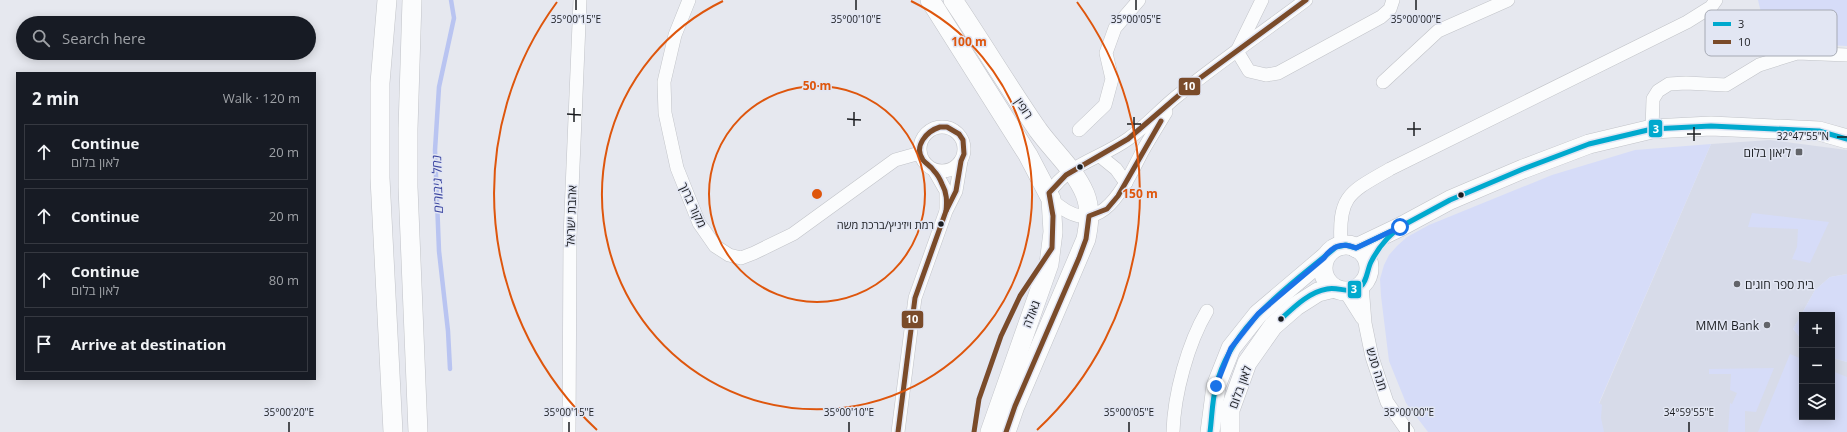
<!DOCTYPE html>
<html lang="en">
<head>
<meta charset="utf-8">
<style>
	body { margin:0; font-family:"Open Sans","Noto Sans Hebrew",sans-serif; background:#20242c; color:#f1f3f6 }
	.controls { position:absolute; right:12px; bottom:12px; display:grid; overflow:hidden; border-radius:0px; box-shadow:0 2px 10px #0003 }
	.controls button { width:36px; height:36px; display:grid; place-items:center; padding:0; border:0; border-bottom:1px solid #363941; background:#171b24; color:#f1f3f6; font:20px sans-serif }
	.stop { position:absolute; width:12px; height:12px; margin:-9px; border:3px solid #1a73e8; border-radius:50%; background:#fff }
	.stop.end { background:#1a73e8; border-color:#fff; box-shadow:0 1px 4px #0008 }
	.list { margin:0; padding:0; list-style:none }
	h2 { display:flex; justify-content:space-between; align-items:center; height:52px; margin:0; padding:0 16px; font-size:17px }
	h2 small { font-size:13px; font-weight:400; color:#9ea1a6 }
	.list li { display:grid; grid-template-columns:26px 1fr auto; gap:12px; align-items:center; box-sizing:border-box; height:56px; margin:0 8px 8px; padding:0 8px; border:1px solid #363941; border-radius:0px }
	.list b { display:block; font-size:15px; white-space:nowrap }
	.list p { margin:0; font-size:13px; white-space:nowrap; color:#9ea1a6 }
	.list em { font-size:13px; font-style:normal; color:#9ea1a6 }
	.icon { flex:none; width:22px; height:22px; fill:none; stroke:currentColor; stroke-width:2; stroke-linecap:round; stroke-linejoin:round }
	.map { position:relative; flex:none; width:1847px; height:432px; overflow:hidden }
	.search { position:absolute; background:#171b24; box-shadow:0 2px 10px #0003; left:16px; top:16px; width:300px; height:44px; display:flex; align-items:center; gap:10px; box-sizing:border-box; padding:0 14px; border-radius:22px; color:#9ea1a6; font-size:15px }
	.panel { position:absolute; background:#171b24; box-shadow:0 2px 10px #0003; left:16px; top:72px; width:300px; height:308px; border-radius:0px }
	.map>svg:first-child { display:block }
	.built { fill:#d7dbe9 }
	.green { fill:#d6dcf8 }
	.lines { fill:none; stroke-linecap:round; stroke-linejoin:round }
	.stream { stroke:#b9c4f1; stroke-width:4.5 }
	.street-casing { stroke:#c1c3c8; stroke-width:14 }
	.secondary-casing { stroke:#c1c3c8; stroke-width:20 }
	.street { stroke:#fbfcfd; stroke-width:13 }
	.secondary { stroke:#fbfcfd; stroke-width:19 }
	.bus-1-casing { stroke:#e2e6f3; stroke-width:8 }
	.bus-2-casing { stroke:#e2e6f3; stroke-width:8 }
	.bus-1 { stroke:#00a9ce; stroke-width:5 }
	.bus-2 { stroke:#7a4b2a; stroke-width:5 }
	.route { stroke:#1a73e8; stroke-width:5 }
	.ticks { fill:none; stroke:#1b1d21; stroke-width:1.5 }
	.ring { fill:none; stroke:#de560d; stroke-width:2 }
	.poi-dot { fill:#626469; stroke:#e2e6f3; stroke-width:1.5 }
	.bus-dot { fill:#1b1d21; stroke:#e2e6f3; stroke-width:1.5 }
	.labels { text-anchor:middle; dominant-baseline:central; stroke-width:3; stroke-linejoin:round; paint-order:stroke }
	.bus-label { font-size:11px; fill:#1b1d21; stroke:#e2e6f3; text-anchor:end }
	.street-label { font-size:12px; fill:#1b1d21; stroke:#e2e6f3 }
	.poi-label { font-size:12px; fill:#1b1d21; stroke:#e2e6f3; text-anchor:end }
	.water-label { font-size:13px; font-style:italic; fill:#3e48a1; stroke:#e2e6f3 }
	.key { fill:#e2e6f3; stroke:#a6aab4; stroke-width:1 }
	.key-label { font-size:11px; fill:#1b1d21 }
	.ticks-label { font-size:10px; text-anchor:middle; fill:#1b1d21; stroke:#e2e6f3; stroke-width:3; stroke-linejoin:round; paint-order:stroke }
	.centre { fill:#de560d; stroke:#e2e6f3; stroke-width:2 }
	.ring-label { font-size:12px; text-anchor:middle; font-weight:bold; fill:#de560d; stroke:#e2e6f3; stroke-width:3; stroke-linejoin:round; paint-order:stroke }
	.line-badge { stroke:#e2e6f3; stroke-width:1.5 }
	.badge-label { font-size:11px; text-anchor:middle; font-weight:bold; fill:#fff }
</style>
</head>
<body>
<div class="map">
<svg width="1847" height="432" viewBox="0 0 1847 432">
	<rect width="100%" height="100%" fill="#e6e8ef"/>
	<path class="built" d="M1770 140 1847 150V274L1830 277 1815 290 1793 329 1802 340V417H1832V358L1847 362V432H1587L1711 144Z"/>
	<g class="green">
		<path d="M1758 0H1847V46L1768 42Z"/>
		<path d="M1711 144 1599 403 1602 405 1601 418 1604 432H1428L1406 403 1389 361 1381 296 1380 279 1384 265 1389 255 1397 246 1407 237 1429 225 1552 175 1635 150Z"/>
		<path d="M1752 213 1829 222 1810 263 1792 259 1797 247 1798 229 1748 227Z"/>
		<path d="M1847 274V362L1832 358V315H1802V340L1793 329 1815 290 1830 277Z"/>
		<path d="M1790 354 1802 359V417H1832V371L1847 377V432H1758Z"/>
		<path d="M1774 368 1756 412 1745 411V432H1728L1730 403 1732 404 1737 393 1730 390 1731 374H1709V369Z"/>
	</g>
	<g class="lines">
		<path class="stream" d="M450 369 448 331 439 251 435 150 439 87 454 18 451 0"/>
		<defs>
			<g id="street">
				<path d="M689 0 675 35 664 82 665 113 677 168 699 223 715 246 729 255 741 258 754 253 793 234 895 160 920 153"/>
				<path d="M1262 0 1237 51 1249 71 1266 75 1278 73 1381 17 1390 9 1393 0"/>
				<path d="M1383 82 1438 31 1508 0"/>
				<circle cx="942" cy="149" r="22"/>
				<path d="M1652 129 1653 99 1658 91 1669 84 1686 83 1726 85 1759 65 1797 53 1847 55"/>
				<path d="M1079 130 1105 105 1112 79 1106 53 1115 28 1139 0"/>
				<path d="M1100 156 1116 169 1126 183"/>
				<path d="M934 170 946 191V209"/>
				<path d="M1049 193C1069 163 1100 159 1128 139 1146 126 1160 110 1176 97 1218 63 1263 32 1306 0"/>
				<path d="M1051 199C1099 245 1123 189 1142 152 1150 138 1158 125 1166 112"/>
				<path d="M1341 245C1338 195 1350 192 1390 169L1687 22 1711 7 1716 0"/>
				<path d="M1362 285 1365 323 1372 357 1387 402 1408 432"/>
				<path d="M1345 291 1362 318"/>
				<path d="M569 432 570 237 580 0"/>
				<path d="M898 432 915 298 946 211 956 191 961 161"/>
				<path d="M1173 432C1174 394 1188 343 1207 311"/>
			</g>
			<g id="secondary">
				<path d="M387 0 380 83V178L393 432"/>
				<path d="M412 0 408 129V187L418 432"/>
				<path d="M930 0 1028 155 1051 199 1053 232 1049 264 990 432"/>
				<path d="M953 0C982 43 1009 88 1038 130 1054 152 1075 170 1085 194 1091 209 1089 224 1086 239L1015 406 1006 432"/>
				<circle cx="1346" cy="268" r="23"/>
				<path d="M1356 248 1400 227 1450 200 1523 169 1589 144 1652 129 1711 126 1819 131 1847 139"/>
				<path d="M1210 432 1216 386 1231 348 1258 314 1324 258"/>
				<path d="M1230 432V410L1247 363 1273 326 1296 306 1318 292 1334 288"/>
			</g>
		</defs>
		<use href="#street" class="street-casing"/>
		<use href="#secondary" class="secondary-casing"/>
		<use href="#street" class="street"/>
		<use href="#secondary" class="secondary"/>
		<defs>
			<g id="bus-1">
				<path d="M1281 319C1294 307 1309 292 1327 289 1338 286 1349 295 1360 287 1367 282 1367 270 1371 262 1378 248 1390 234 1403 225"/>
				<path d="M1210 432C1212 417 1212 401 1216 386 1231 324 1290 286 1336 247L1346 245 1356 248 1400 227 1450 200 1523 169 1589 144 1652 129 1711 126 1819 131 1847 139"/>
			</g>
			<g id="bus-2">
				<path d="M940 127H947L959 134 963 140 964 154 961 161 956 191 946 211C947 201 947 193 942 184 940 179 937 174 934 171 931 166 926 164 923 160 913 146 927 131 940 127Z"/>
				<path d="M898 432 915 298 946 211"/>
				<path d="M974 432 979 399 1001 336 1020 296 1052 248 1053 216 1049 193 1066 175 1128 139 1192 84 1306 0"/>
				<path d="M1006 432 1015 406 1079 258 1086 239 1089 216 1107 209 1118 196 1161 121"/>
			</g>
		</defs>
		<use href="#bus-1" class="bus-1-casing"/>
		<use href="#bus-2" class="bus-2-casing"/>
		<use href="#bus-1" class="bus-1"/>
		<use href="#bus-2" class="bus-2"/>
	</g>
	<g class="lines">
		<path class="route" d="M1216 386 1231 348 1258 314 1324 258C1332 246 1343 242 1356 248L1400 227"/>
	</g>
	<path class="ticks" d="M576 10V0M856 10V0M1136 10V0M1416 10V0M567 114 581 115M847 119 861 120M574 122V108M1127 124H1141M854 126V112M1407 129H1421M1134 131V117M1687 134H1701M1414 136V122M1837 137H1847M1694 141V127M289 432V422M569 432V422M849 432V422M1129 432V422M1409 432V422M1689 432V422"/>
	<g class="ring">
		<circle cx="817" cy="194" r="108"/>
		<path d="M911 1A215 215 0 1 1 723 1"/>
		<path d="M597 430A323 323 0 0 1 557 2M1077 2A323 323 0 0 1 1037 430"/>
	</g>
	<g class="poi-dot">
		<rect x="1795" y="148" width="8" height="8" rx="2"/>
		<circle cx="1737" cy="284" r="4"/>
		<circle cx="1767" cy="325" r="4"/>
	</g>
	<g class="bus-dot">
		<circle cx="1080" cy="167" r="3.5"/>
		<circle cx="1461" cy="195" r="3.5"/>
		<circle cx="941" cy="224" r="3.5"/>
		<circle cx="1281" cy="319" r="3.5"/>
	</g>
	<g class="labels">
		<g class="bus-label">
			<text x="934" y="224">רמת ויז׳ניץ/ברכת משה</text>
		</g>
		<g class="street-label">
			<text transform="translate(1024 108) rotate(57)">רופין</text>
			<text transform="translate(693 205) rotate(65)">מקור ברוך</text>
			<text transform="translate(571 216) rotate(-88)">אהבת ישראל</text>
			<text transform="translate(1031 314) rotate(-69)">גאולה</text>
			<text transform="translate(1377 369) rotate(73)">חנה סנש</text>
			<text transform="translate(1240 387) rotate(-70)">לאון בלום</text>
		</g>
		<g class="poi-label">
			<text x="1791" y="152">ליאון בלום</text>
			<text x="1745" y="284" text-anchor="start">בית ספר חוגים</text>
			<text x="1759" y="325">MMM Bank</text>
		</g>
		<g class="water-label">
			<text transform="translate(437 184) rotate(-92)">נחל גיבורים</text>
		</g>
	</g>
	<rect x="1705" y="10" width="132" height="46" rx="6" class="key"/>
	<rect x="1713" y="22" width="18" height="4" fill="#00a9ce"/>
	<rect x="1713" y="40" width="18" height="4" fill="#7a4b2a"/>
	<g class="key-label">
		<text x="1738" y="28">3</text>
		<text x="1738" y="46">10</text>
	</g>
	<g class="ticks-label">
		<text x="576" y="23">35°00'15"E</text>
		<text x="856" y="23">35°00'10"E</text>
		<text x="1136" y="23">35°00'05"E</text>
		<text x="1416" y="23">35°00'00"E</text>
		<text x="1803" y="140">32°47'55"N</text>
		<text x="289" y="416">35°00'20"E</text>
		<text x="569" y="416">35°00'15"E</text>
		<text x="849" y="416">35°00'10"E</text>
		<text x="1129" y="416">35°00'05"E</text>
		<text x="1409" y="416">35°00'00"E</text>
		<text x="1689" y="416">34°59'55"E</text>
	</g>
	<circle cx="817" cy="194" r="6" class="centre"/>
	<g class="ring-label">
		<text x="969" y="46">100 m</text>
		<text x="817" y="90">50 m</text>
		<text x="1140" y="198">150 m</text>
	</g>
	<g class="line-badge">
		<rect x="1178" y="77" width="23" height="19" rx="4" fill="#7a4b2a"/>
		<rect x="1648" y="119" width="15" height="19" rx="4" fill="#00a9ce"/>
		<rect x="1347" y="280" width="15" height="19" rx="4" fill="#00a9ce"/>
		<rect x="901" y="310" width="23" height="19" rx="4" fill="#7a4b2a"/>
	</g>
	<g class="badge-label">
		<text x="1189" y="90">10</text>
		<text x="1656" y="133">3</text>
		<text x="1354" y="293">3</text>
		<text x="912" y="323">10</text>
	</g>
</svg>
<div class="controls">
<button>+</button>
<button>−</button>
<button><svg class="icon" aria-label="layers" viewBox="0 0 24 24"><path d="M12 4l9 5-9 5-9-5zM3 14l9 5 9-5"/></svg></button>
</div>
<div class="stop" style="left:1400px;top:227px"></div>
<div class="stop end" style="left:1216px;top:386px"></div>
<div class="search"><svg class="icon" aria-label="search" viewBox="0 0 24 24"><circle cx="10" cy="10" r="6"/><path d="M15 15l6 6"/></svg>Search here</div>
<section class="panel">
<h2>2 min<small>Walk · 120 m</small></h2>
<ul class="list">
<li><svg class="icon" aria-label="ahead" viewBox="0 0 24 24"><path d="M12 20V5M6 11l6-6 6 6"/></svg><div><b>Continue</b><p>לאון בלום</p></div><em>20 m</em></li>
<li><svg class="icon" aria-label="ahead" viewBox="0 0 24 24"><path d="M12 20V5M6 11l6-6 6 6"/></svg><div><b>Continue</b></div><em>20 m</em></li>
<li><svg class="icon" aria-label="ahead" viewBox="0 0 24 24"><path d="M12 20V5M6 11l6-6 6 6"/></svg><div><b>Continue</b><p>לאון בלום</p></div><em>80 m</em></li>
<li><svg class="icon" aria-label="arrive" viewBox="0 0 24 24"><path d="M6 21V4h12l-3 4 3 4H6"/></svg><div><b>Arrive at destination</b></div></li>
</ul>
</section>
</div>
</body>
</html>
